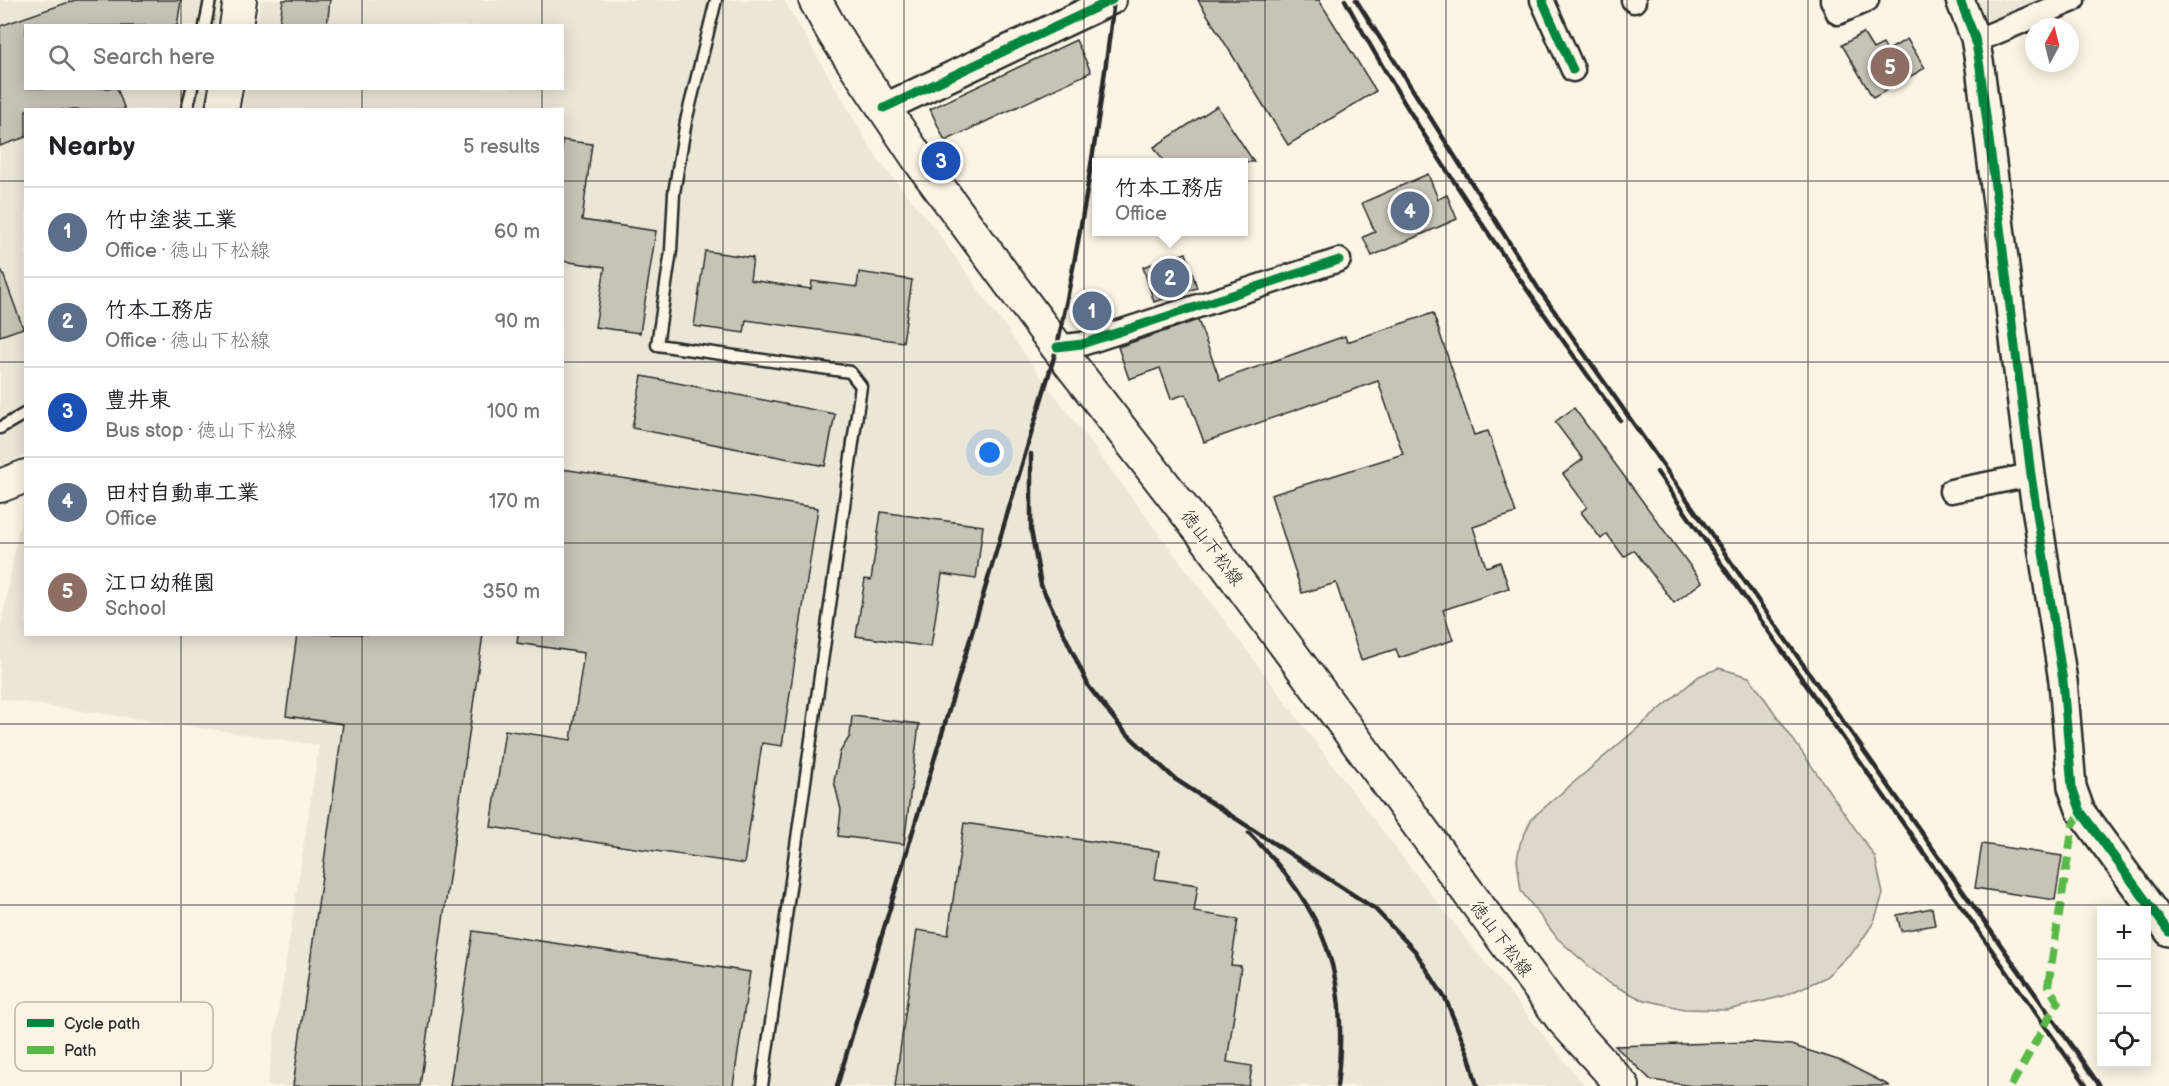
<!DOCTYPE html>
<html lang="en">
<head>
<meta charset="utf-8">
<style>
	body { margin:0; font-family:"Balsamiq Sans","Klee One",sans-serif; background:#f2f2f2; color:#202124 }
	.controls { position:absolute; right:18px; bottom:18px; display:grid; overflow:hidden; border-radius:0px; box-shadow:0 3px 15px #0003 }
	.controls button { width:54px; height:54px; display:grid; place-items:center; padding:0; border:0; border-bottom:2px solid #e0e0e0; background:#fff; color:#202124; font:30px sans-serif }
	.compass { position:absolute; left:2025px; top:18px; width:54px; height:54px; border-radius:50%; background:#fff; box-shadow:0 3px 15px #0003; rotate:7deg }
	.you { position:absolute; left:990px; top:453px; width:21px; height:21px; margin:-15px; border:4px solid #fff; border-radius:50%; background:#1a73e8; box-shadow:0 0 0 9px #1a73e833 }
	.badge { display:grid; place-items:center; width:39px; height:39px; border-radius:50%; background:#c8321e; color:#fff; font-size:20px; font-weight:700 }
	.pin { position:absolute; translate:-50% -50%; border:3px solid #fff; box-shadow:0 2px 6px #0006 }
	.popup { position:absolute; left:1092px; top:158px; width:156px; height:78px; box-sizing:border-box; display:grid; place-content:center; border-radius:0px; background:#fff; filter:drop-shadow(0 2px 4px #0005); font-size:20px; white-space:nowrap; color:#757577 }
	.popup b { font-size:22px; color:#202124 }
	.popup::after { content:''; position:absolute; left:50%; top:100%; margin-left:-12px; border:12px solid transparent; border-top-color:#fff }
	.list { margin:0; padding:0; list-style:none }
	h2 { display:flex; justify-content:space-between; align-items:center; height:78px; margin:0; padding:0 24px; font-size:26px }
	h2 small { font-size:20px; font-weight:400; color:#757577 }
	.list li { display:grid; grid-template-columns:39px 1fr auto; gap:18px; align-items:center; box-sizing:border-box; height:90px; padding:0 24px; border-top:2px solid #e0e0e0 }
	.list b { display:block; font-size:22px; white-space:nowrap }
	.list p { margin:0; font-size:20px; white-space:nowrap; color:#757577 }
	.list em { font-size:20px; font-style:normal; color:#757577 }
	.icon { flex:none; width:33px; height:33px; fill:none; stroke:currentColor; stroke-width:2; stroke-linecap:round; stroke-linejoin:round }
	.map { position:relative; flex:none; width:2169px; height:1086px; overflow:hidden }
	.search { position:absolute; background:#fff; box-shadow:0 3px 15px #0003; left:24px; top:24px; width:540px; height:66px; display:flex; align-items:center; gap:15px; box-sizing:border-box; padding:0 21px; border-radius:0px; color:#757577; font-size:22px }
	.panel { position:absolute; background:#fff; box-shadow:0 3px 15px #0003; left:24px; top:108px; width:540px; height:528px; border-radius:0px }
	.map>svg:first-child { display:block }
	.built { fill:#ece6d7 }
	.green { fill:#ded8ca; stroke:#84827a; stroke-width:1.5 }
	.building { fill:#c8c3b7; stroke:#2b2b2b; stroke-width:1.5 }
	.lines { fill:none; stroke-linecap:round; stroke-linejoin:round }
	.service-casing { stroke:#2b2b2b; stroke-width:15 }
	.minor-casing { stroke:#2b2b2b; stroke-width:27 }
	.tertiary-casing { stroke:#2b2b2b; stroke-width:32 }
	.secondary-casing { stroke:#2b2b2b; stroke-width:36 }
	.service { stroke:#fcf5e5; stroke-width:10 }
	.minor { stroke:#fcf5e5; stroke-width:22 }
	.tertiary { stroke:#fcf5e5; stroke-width:27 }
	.secondary { stroke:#fcf5e5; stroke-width:32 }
	.rail { stroke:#2b2b2b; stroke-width:4.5 }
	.quiet { stroke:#58b947; stroke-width:8; stroke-dasharray:15 8; stroke-linecap:butt }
	.cycleway-casing { stroke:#fcf5e5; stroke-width:13 }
	.cycleway { stroke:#00873e; stroke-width:9 }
	.grid { fill:none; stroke:#2b2b2b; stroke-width:1.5; stroke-opacity:0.55 }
	.labels { text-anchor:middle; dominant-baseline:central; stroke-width:5; stroke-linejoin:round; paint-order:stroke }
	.street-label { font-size:18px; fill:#2b2b2b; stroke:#fcf5e5 }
	.key { fill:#fcf5e5; stroke:#bdb8ad; stroke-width:1.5 }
	.key-label { font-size:16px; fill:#2b2b2b }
</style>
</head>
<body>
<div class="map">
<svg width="2169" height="1086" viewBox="0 0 2169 1086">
	<rect width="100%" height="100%" fill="#fcf5e5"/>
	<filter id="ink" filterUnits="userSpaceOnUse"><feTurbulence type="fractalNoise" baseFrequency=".0167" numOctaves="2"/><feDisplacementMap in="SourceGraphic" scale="12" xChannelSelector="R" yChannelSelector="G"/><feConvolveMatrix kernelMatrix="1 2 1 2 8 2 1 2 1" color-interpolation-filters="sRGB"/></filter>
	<g filter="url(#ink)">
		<g class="built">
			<path d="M0 0H220L216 25 26 26V88L206 89 203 109 26 110 25 455 0 466Z"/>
			<path d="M261 0H784L876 157 935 229 1042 378 1362 804 1472 947 1585 1086H267L319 745 0 699V633L25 494 26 634H562V110L242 109 246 89 562 88V26L257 25Z"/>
			<path d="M1974 0H2051L1987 27Z"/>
		</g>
		<path class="green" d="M1719 668 1749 677 1758 689 1875 857 1883 894 1874 922 1858 946 1826 977 1784 996 1728 1010 1684 1009 1641 999 1607 982 1558 939 1521 891 1517 860 1520 844 1532 818 1699 676Z"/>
		<g class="building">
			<path d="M75 0H181L177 26H26V88H117L125 110H26V137L0 146V26Z"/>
			<path d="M283 0H330L327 26H279Z"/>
			<path d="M1198 0H1319L1376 91 1288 145Z"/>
			<path d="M1863 33 1873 49 1883 44 1887 51 1907 39 1925 68 1873 98 1842 45Z"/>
			<path d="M1076 40 1091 72 945 141 930 109Z"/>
			<path d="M1217 106 1254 162H1164L1154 147Z"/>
			<path d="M562 140 592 144 582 220 656 231 640 333 595 327 605 267 562 261Z"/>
			<path d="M1428 174 1438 199 1447 195 1457 219 1372 256 1363 237 1375 232 1362 203Z"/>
			<path d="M705 251 753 258 750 280 811 289 812 281 857 287 859 272 912 280 903 342 746 320 744 333 694 326Z"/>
			<path d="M1186 253 1197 288 1154 302 1143 267Z"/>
			<path d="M2 271 23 328 0 336V272Z"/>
			<path d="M1086 300 1102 302 1099 323 1083 321Z"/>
			<path d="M1433 313 1474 435 1488 431 1516 513 1473 527 1486 567 1500 562 1509 588 1443 610 1453 640 1399 658 1396 649 1361 660 1336 583 1302 593 1271 495 1403 454 1378 381 1204 442 1186 394 1171 399 1160 368 1129 379 1118 347 1198 320 1220 380 1345 336 1347 342Z"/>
			<path d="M642 376 835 414 825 466 632 428Z"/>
			<path d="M1574 408 1702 582 1674 603 1634 550 1624 557 1607 534 1601 539 1581 512 1587 507 1563 474 1583 459 1555 422Z"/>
			<path d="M562 469 818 508 782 746 762 743 744 864 491 827 505 730 571 740 584 653 517 643 518 634H562Z"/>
			<path d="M881 512 983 526 976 579 942 574 931 647 856 636 865 579 871 580Z"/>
			<path d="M297 634H483L420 1086H293L343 724 286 716Z"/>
			<path d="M852 716 919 724 904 844 838 836 841 810 834 781 840 752 850 736Z"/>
			<path d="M964 823 1159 851 1155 879 1198 885 1194 912 1238 919 1231 965 1241 966 1227 1062 1252 1066 1249 1086H895L917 930 948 935Z"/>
			<path d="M1982 844 2062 856 2055 900 1975 888Z"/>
			<path d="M1932 908 1935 925 1901 931 1897 915Z"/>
			<path d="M473 931 750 972 733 1086H450Z"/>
			<path d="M1752 1042 1791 1045 1841 1061 1890 1086H1693L1651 1080 1615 1046Z"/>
		</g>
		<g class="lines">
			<defs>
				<g id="service">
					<path d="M716 0 686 121 674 193 671 251 657 345 850 372 861 386 762 1086"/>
					<path d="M205 26 210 0"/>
					<path d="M187 110 192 88"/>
					<path d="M0 428 26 413"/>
				</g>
				<g id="minor">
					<path d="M1542 0 1573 70"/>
					<path d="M1633 0 1634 1"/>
					<path d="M1832 0 1838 13 1867 0"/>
					<path d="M1975 38 1990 35 2073 0"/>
					<path d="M1057 347 1082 344 1339 260"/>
					<path d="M1951 491 2031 475"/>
				</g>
				<g id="tertiary">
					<path d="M1960 0 1975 38 1980 67 2031 475 2063 681 2072 787 2081 812 2169 932"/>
					<path d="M884 108 1112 0"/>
				</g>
				<g id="secondary">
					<path d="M815 0 834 34 921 163 1057 347 1209 542 1562 1019 1623 1086"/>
					<path d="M236 26 240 0"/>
					<path d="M222 110 226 88"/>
					<path d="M0 486 26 476"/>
				</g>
			</defs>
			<use href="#service" class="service-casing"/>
			<use href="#minor" class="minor-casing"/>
			<use href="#tertiary" class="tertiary-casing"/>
			<use href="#secondary" class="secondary-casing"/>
			<use href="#service" class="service"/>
			<use href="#minor" class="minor"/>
			<use href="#tertiary" class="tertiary"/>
			<use href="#secondary" class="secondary"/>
			<g class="rail">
				<path d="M1345 0C1425 147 1522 285 1620 420"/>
				<path d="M1356 0 1538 288 2100 1086"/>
				<path d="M1031 454V530L1041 585 1089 687 1123 730 1175 779 1375 909 1415 951 1446 1000 1469 1056 1477 1086"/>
				<path d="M1657 472 2087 1086"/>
				<path d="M1249 833C1326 911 1350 976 1337 1086"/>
				<path d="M837 1086 1057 347C1082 232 1100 117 1114 0"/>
			</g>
			<path class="quiet" d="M2011 1086 2058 1002 2048 986 2073 825 2081 812"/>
			<defs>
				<g id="cycleway">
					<path d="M1542 0 1573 70"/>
					<path d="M1960 0 1975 38 1980 67 2031 475 2063 681 2072 787 2081 812 2169 932"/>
					<path d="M884 108 1112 0"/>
					<path d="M1057 347 1082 344 1339 260"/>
				</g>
			</defs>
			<use href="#cycleway" class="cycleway-casing"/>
			<use href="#cycleway" class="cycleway"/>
		</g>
	</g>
	<path class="grid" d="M181 0V26M362 0V26M542 0V26M723 0V1086M904 0V1086M1084 0V1086M1265 0V1086M1446 0V1086M1627 0V1086M1808 0V1086M1988 0V1086M181 88V110M362 88V110M542 88V110M0 181H26M562 181H2169M0 362H26M562 362H2169M0 543H26M562 543H2169M181 634V1086M362 634V1086M542 634V1086M0 724H2169M0 905H2169"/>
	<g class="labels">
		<g class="street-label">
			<text transform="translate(1212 548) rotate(53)">徳山下松線</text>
			<text transform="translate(1501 939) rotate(53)">徳山下松線</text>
		</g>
	</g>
	<rect x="15" y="1002" width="198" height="69" rx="9" class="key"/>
	<rect x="27" y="1019" width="27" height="8" fill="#00873e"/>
	<rect x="27" y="1046" width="27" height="8" fill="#58b947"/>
	<g class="key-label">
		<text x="64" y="1029">Cycle path</text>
		<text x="64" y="1056">Path</text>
	</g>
</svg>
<div class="controls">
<button>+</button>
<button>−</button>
<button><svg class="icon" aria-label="locate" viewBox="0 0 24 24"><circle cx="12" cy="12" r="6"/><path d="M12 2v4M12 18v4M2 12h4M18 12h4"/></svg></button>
</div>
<svg class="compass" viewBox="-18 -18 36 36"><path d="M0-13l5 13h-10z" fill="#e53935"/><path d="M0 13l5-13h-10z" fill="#757577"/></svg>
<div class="you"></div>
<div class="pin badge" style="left:1092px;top:311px;background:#5c6f8a">1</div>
<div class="pin badge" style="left:1170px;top:278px;background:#5c6f8a">2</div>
<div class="popup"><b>竹本工務店</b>Office</div>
<div class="pin badge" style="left:941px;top:161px;background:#1a4fb4">3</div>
<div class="pin badge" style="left:1410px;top:211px;background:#5c6f8a">4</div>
<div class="pin badge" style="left:1890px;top:67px;background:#8d6e63">5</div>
<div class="search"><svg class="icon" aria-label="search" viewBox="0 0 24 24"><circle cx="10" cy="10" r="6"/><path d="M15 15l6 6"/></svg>Search here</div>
<section class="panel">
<h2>Nearby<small>5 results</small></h2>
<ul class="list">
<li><span class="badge" style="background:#5c6f8a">1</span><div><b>竹中塗装工業</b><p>Office · 徳山下松線</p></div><em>60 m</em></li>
<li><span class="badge" style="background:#5c6f8a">2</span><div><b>竹本工務店</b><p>Office · 徳山下松線</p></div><em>90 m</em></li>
<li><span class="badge" style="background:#1a4fb4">3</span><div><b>豊井東</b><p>Bus stop · 徳山下松線</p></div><em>100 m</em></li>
<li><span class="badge" style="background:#5c6f8a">4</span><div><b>田村自動車工業</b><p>Office</p></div><em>170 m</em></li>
<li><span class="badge" style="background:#8d6e63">5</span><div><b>江口幼稚園</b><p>School</p></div><em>350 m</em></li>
</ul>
</section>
</div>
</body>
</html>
